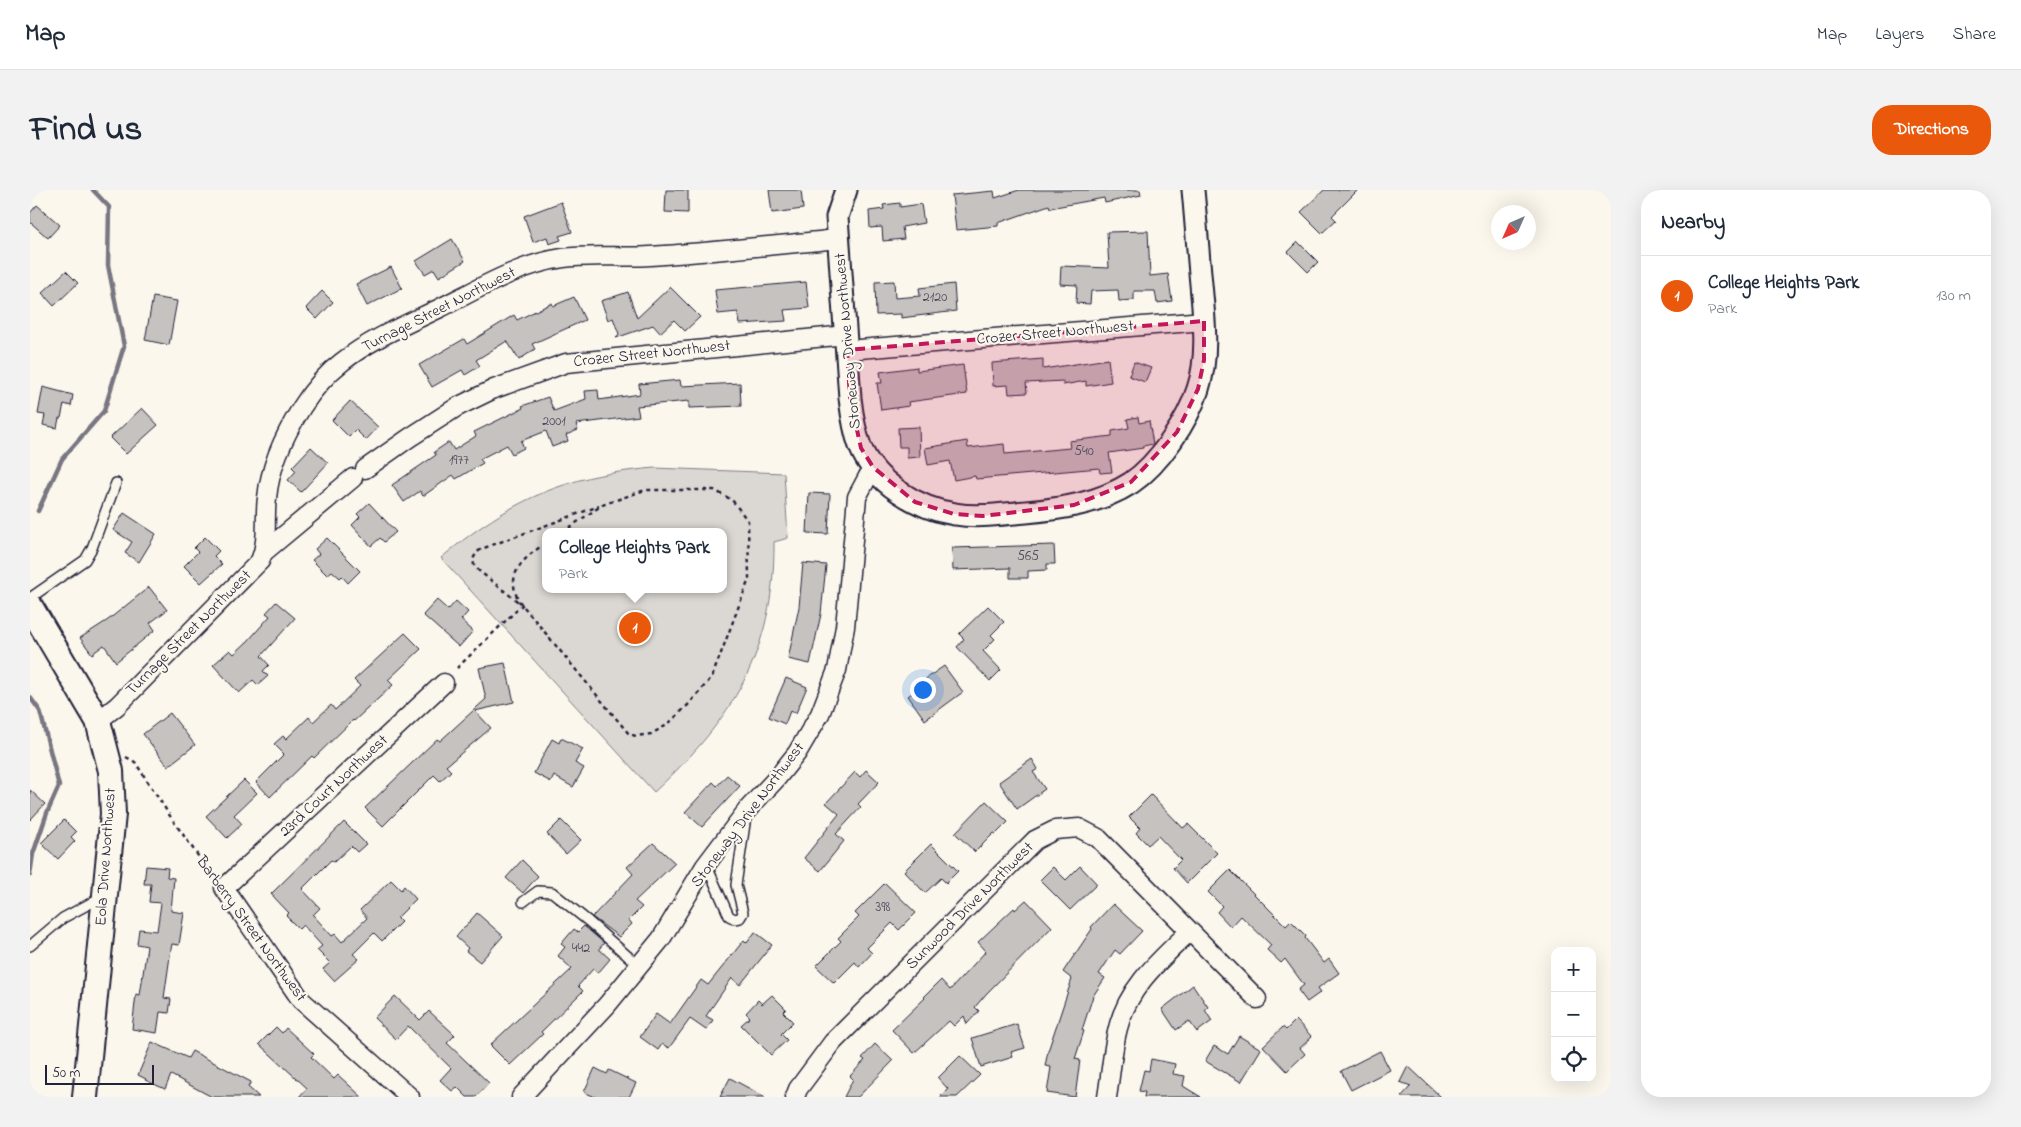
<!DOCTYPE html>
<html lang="en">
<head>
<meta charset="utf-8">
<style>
	body { margin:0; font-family:"Indie Flower",sans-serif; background:#f2f2f3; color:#1f2937 }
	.controls { position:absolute; right:15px; bottom:15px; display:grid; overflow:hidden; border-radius:10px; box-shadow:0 5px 20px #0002 }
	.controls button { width:45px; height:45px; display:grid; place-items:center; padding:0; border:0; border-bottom:1px solid #e0e1e3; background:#fff; color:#1f2937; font:25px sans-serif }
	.compass { position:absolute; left:1461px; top:15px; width:45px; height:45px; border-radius:50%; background:#fff; box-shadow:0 5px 20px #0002; rotate:225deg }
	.scale { position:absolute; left:15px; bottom:12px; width:109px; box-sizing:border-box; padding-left:5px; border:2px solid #22223b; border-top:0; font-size:14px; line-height:18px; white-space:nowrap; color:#22223b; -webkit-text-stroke:4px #fbf7ec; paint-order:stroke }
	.you { position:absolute; left:892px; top:499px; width:18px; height:18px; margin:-12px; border:4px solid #fff; border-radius:50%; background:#1a73e8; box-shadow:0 0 0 8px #1a73e833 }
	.badge { display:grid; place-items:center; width:32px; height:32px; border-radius:50%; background:#ea580c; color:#fff; font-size:16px; font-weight:700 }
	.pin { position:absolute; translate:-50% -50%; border:2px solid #fff; box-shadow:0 1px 5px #0006 }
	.popup { position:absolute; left:512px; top:338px; width:185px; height:65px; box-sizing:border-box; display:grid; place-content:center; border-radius:10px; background:#fff; filter:drop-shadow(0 1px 4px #0005); font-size:16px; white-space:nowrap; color:#747a83 }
	.popup b { font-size:19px; color:#1f2937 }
	.popup::after { content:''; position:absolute; left:50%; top:100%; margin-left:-10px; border:10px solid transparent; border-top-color:#fff }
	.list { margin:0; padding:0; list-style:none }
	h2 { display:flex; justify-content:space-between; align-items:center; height:65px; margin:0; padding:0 20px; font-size:21px }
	h2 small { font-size:16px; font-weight:400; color:#747a83 }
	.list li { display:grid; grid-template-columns:32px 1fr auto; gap:15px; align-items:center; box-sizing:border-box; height:80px; padding:0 20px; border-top:1px solid #e0e1e3 }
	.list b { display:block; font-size:19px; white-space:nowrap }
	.list p { margin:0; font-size:16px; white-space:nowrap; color:#747a83 }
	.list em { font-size:16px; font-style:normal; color:#747a83 }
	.icon { flex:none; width:28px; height:28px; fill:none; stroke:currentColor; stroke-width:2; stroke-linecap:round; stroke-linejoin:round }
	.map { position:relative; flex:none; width:1581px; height:907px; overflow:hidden; border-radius:20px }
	header { display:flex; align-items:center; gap:30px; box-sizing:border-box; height:70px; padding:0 25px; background:#fff; border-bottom:1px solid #e0e1e3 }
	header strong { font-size:24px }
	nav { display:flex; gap:28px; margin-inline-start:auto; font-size:18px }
	.intro { display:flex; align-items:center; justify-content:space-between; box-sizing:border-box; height:120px; padding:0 30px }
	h1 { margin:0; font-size:35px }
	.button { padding:12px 22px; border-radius:20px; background:#ea580c; color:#fff; font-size:18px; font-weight:700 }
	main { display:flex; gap:30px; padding:0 30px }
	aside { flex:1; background:#fff; border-radius:20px; box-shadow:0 5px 20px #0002 }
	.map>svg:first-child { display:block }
	.green { fill:#dbd8d3; stroke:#7e7d87; fill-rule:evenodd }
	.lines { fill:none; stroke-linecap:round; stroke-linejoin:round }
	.stream { stroke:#787681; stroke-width:4.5 }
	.building { fill:#c6c2c0; stroke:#22223b }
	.service-casing { stroke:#22223b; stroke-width:12 }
	.minor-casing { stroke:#22223b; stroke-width:21 }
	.tertiary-casing { stroke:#22223b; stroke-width:25 }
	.secondary-casing { stroke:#22223b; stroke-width:28 }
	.path { stroke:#22223b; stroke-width:2.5; stroke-dasharray:4 4; stroke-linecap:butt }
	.service { stroke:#fbf7ec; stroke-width:9 }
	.minor { stroke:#fbf7ec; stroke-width:18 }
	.tertiary { stroke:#fbf7ec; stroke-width:21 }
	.secondary { stroke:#fbf7ec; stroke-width:24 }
	.marked { fill:#c2185b; fill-opacity:0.2; stroke:#c2185b; stroke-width:4; stroke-dasharray:10 6; stroke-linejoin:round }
	.labels { text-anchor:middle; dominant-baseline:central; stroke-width:4.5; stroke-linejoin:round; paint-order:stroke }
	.number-label { font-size:14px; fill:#4b4a5c }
	.street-label { font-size:16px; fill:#22223b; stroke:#fbf7ec }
</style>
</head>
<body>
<header>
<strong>Map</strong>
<nav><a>Map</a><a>Layers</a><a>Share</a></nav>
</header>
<div class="intro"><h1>Find us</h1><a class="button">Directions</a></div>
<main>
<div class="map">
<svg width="1581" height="907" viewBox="0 0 1581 907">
	<rect width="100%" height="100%" fill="#fbf7ec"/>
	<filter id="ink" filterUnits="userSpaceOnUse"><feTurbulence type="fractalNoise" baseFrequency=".02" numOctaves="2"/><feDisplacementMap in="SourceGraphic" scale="10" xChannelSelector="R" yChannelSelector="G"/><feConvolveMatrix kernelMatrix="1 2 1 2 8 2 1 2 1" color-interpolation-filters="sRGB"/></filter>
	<g filter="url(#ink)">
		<path class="green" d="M624 278 754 283 758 348 744 352C745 462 702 530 624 602L411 368C449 336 489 309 537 294 565 284 595 281 624 278ZM516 342H694V399H516Z"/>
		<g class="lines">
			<g class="stream">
				<path d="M8 321 32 269 74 221 94 156 78 75 79 17 63 0"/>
				<path d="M0 507 10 521 29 596 17 623 3 664 0 685"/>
			</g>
		</g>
		<g class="building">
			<path d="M636 0H658V23L635 22Z"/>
			<path d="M739 0H771L773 19 742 23Z"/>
			<path d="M989 0H1110L1111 5 1075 13 1074 8 1020 18 1019 15 968 33V36L926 40 922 5 964 1 965 8Z"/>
			<path d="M1294 0H1328L1302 26 1306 30 1292 43 1271 22Z"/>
			<path d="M531 12 542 42 529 46 531 50 519 54 517 47 503 52 494 26Z"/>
			<path d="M870 13V17L891 14 894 33 872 37 874 49 853 51 852 37 840 38 839 21 854 19 853 15Z"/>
			<path d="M7 15 30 35 18 48 0 32V23Z"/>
			<path d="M1118 41 1120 86 1138 84 1142 111 1127 113 1125 101H1104V110L1089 111 1088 100 1061 101 1060 114 1046 113 1047 95 1030 94 1031 76 1079 78 1077 42Z"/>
			<path d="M422 49 435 71 409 87 404 79 395 84 386 71Z"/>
			<path d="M1268 52 1288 72 1278 82 1258 62Z"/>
			<path d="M361 77 372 98 337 116 326 94Z"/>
			<path d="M36 81 48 93 24 116 12 103Z"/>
			<path d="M864 91 865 108 890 106 889 98 924 94 926 121 871 128V124L846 125 845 92Z"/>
			<path d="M776 92 779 118 754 120 756 131 710 134 708 122 688 124 685 100Z"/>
			<path d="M640 97 670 127 655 141 644 130 630 143 623 135 586 148 589 144 583 128 578 130 571 111 598 102 607 128Z"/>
			<path d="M292 101 303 112 287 129 276 118Z"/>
			<path d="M123 107 147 111 139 155 115 150Z"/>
			<path d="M544 107 555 130 502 154 505 159 489 170 477 151 446 170 450 176 435 185 432 180 402 197 389 175 434 149 437 154 484 125 487 130 522 113 523 116Z"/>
			<path d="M1013 169V179L1078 169 1081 192 1056 196V191L1033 195V191L996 193 997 203 979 204 978 195 963 196 962 173Z"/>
			<path d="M1104 172 1121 178 1115 192 1099 186Z"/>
			<path d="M933 175 937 204 878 212 879 216 851 220 847 193H852L850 182 887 177V181Z"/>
			<path d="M650 190 651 196 710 193 711 216 659 218V211L607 216 609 226 546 234 548 240 536 245 538 251 522 257 516 241 491 251 494 258 482 264 477 255 450 269 453 273 426 289 423 285 393 306 390 301 374 312 362 295 406 265 404 262 419 252 424 260 446 246 444 242 493 218 492 216 518 207 524 221 556 209 555 201 568 200 569 210 610 204 609 194Z"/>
			<path d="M13 197 43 205 41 216 34 214 31 228H29L27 238 13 235 15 225 8 224Z"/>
			<path d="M320 211 348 237 336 250 326 240 319 247 302 230Z"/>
			<path d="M112 218 128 235 96 264 80 248Z"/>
			<path d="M1108 227 1109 233 1119 231 1123 254 1113 256V258L1079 263 1082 282 1070 283 1069 278 946 289 945 286 924 290 920 271 898 275 895 258 937 251 938 258 974 254 975 264 1040 258 1039 251 1082 246V241L1099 238 1097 229Z"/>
			<path d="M889 237 890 267 877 268V257H869L868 238Z"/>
			<path d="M281 257 298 273 271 302 258 290 266 281 262 277Z"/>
			<path d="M779 303 800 304 798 344 777 343Z"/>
			<path d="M339 313 366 342 354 352 350 348 341 356 322 335 330 327 327 324Z"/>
			<path d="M94 323 126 344 109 372 95 363 102 352 83 340Z"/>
			<path d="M175 347 189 361 184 366 192 374 171 393 154 376 168 362 164 358Z"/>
			<path d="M297 348 330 381 318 393 312 386 310 388 302 381 297 385 282 370 289 364 285 359Z"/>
			<path d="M1024 355 1025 374H1017V380L998 381V388H980V378L923 380 922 358Z"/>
			<path d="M773 373 796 375 791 424 780 474 758 469 769 417Z"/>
			<path d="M119 397 137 420 120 433 125 440 86 472 74 455 62 464 50 448 78 430Z"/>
			<path d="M407 410 418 420 426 411 438 422 431 430 443 441 429 457 393 425Z"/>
			<path d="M246 412 265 428 231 466 239 475 233 481 238 486 228 495 223 490 209 503 183 475 200 460 204 464 218 451 240 426 236 423Z"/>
			<path d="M958 416 974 432 961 445 965 449 953 461 971 480 960 491 927 457 934 449 929 444Z"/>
			<path d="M375 443 391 459 358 490 363 495 324 531 323 530 284 568 282 566 240 607 226 592 254 564 244 554 253 546 256 549 279 527 283 532 301 515 305 520 330 496 324 490Z"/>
			<path d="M475 473 484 512 445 521 461 538 416 576 421 581 410 591 404 585 353 636 335 618 407 549 410 551 456 509 449 478Z"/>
			<path d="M914 476 933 502 895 530 878 506 886 500 884 497Z"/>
			<path d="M756 488 777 497 766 523 760 521 755 534 739 527Z"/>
			<path d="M140 523 165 555 138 576 113 544Z"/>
			<path d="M531 548 553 559 545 573 554 578 543 597 524 586 521 592 504 583 522 549 529 553Z"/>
			<path d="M1002 569 1008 579 1003 582 1015 599 987 619 969 592Z"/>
			<path d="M836 580 849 592 828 614 831 617 806 644 814 651 790 681 774 668 809 624 796 613 825 582 830 587Z"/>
			<path d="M697 585 710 596 672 637 655 622 683 592 687 596Z"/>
			<path d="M214 590 227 603 204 625 212 634 197 648 176 626Z"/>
			<path d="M0 600 15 614 0 630Z"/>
			<path d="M1121 605 1153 638 1158 634 1187 663 1157 693 1143 678 1151 670 1128 646 1118 655 1106 643 1110 638 1099 627Z"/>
			<path d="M956 611 978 632 966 644 964 643 945 662 925 643Z"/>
			<path d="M34 630 46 642 41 647 45 651 28 669 11 653Z"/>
			<path d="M531 630 551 650 536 664 517 644Z"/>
			<path d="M314 632 336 654 327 662 321 656 304 672 301 670 272 699 290 718 283 725 302 746 305 744 312 752 337 728 330 720 361 690 371 700 374 696 386 709 367 728 371 732 352 751 344 743 323 764 329 769 304 791 293 779 300 773 287 760 292 756 273 735 269 739 256 726 259 723 241 704Z"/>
			<path d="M623 653 645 673 605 711 612 717 599 730 602 734 589 747 562 727 603 684 597 677Z"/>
			<path d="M901 654 928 681 916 693 911 688 895 703 874 681Z"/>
			<path d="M492 670 508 686 493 703 476 688Z"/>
			<path d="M116 676 138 678 137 687 144 688 141 721 154 723 149 755 142 754 141 759 134 808 141 809 139 823 130 822 127 843 102 839 106 804 110 805 117 756 107 754 109 739 127 741 131 713 119 712 121 694H114Z"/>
			<path d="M1050 676 1067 694 1040 720 1010 690 1023 677 1036 690Z"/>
			<path d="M1200 680 1256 736 1261 731 1276 746 1275 748 1294 773 1299 769 1309 783 1288 798 1291 802 1277 812 1268 800 1274 795 1255 769 1251 773 1237 760 1241 755 1211 726 1201 737 1187 722 1192 716 1178 702Z"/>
			<path d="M855 693 886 723 869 740 862 733 837 758 842 763 829 777 825 772 804 793 786 776 811 751 808 748 829 727 825 723Z"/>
			<path d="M996 710 1022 737 956 804 945 817 949 821 937 834 934 826 924 836 919 831 884 863 862 840 895 808 894 807 911 790 920 800 956 761 948 752 984 718 985 720Z"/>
			<path d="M1083 714 1112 741 1090 764 1085 760 1069 784 1075 788 1063 806 1052 840 1054 841 1045 869 1050 870 1045 907 1017 903 1021 877 1015 876 1018 861 1042 789 1033 782 1062 739 1061 737Z"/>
			<path d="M447 723 473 746 450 772 436 761 438 758 426 747Z"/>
			<path d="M554 736 574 753 569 759 580 769 568 783 563 779 548 796 553 801 511 842 513 844 480 875 460 855 542 779 528 766 535 757 531 754 544 739 548 742Z"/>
			<path d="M725 742 742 755 710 795 702 788 676 826 683 830 676 840 660 829 639 858 632 854 628 860 610 847 626 824 640 834 671 790 678 795 714 750 717 753Z"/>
			<path d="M1163 795 1178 817 1175 820 1182 831 1167 842 1159 831 1146 840 1132 819Z"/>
			<path d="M742 805 756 819 753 822 763 832 751 844 757 850 741 865 711 835 720 827 716 823 728 810 732 814Z"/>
			<path d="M365 806 390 830 399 821 425 845 417 853 459 893 446 907H437L427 897 422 901 410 890 421 878 378 836 366 849 344 828Z"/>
			<path d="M1266 830 1282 847 1270 858 1275 864 1257 881 1233 856 1253 837 1256 840Z"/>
			<path d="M987 834 995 858 981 862 983 867 951 877 942 848Z"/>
			<path d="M246 837 252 843 256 838 284 864 281 867 304 889 308 885 332 907H269L277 898 229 854Z"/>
			<path d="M1209 846 1231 859 1211 892 1175 871 1184 856 1198 864Z"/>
			<path d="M122 852 158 868 162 861 221 892 218 897 229 907H182L141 885 135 899 115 890 116 889 108 885Z"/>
			<path d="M845 854 863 871 828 907H814L823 889 820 886 835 870 832 868Z"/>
			<path d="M1350 861 1360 880 1321 900 1311 881Z"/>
			<path d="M930 866 950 885 927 907H910L918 899 908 888Z"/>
			<path d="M1121 869 1145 874 1143 884 1155 886 1153 896 1171 907H1114L1115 902 1109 901 1114 880 1119 881Z"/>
			<path d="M1378 876 1411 907H1371L1381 896 1370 892Z"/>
			<path d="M565 878 577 884 579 880 606 893 599 907H565L554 902Z"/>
			<path d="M700 888 735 907H690Z"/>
		</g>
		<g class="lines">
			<defs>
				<g id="service">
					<path d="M0 408 55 370 62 358 86 293"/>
					<path d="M676 674 699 726 705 729 710 728 713 723 706 695 716 627"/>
					<path d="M493 712 508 701 522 702 558 731 609 776"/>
					<path d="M0 756 33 728 72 707"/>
				</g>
				<g id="minor">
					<path d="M817 160 1174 131"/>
					<path d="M335 279 379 248 427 217 464 199 536 173 816 145"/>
					<path d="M234 362 323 288"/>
					<path d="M68 531 87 516 230 371C239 350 234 329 237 308 240 276 255 244 272 217 283 200 296 184 312 172 341 149 375 135 408 119 448 99 489 74 533 68 562 64 592 68 620 66 683 62 746 55 809 49"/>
					<path d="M380 907 271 810 194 698 414 493"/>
					<path d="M491 907 577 815 631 749 675 676 718 619 747 588 767 563 790 524 807 480 815 437 827 307 843 277"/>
					<path d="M765 907 768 899 803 852 1005 650 1025 640 1049 638 1068 648 1227 809"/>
					<path d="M1077 907C1081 884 1082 860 1088 838 1098 797 1130 770 1159 742"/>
				</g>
				<path id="tertiary" d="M816 0 807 27 820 208C822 225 824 240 830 256 844 292 888 319 925 324 948 328 972 324 996 322 1032 319 1070 313 1101 293 1129 274 1158 231 1168 199 1179 166 1174 128 1171 94 1168 63 1166 31 1163 0"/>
				<path id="secondary" d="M0 416 68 531 81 581 83 624 55 907"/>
			</defs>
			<use href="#service" class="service-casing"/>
			<use href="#minor" class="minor-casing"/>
			<use href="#tertiary" class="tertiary-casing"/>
			<use href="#secondary" class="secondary-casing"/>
			<g class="path">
				<path d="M516 353C495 367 474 383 489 411L599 544 606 546 621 544 637 535 659 514 682 487 719 389 718 331 702 310 684 300H615L572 315 533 342"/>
				<path d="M427 478 492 415 448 380 444 375 443 369 447 362 454 358 569 316"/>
				<path d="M96 567 105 572 142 629 183 687"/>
			</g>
			<use href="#service" class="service"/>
			<use href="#minor" class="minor"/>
			<use href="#tertiary" class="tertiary"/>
			<use href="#secondary" class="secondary"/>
		</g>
	</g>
	<path class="marked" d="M1174 131V170L1168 199 1147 242 1101 292 1044 315 953 326 924 324 885 312 843 277 831 258 820 208 817 160Z"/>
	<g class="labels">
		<g class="number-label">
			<text x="905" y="107">2120</text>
			<text x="524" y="231">2001</text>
			<text x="1054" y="261">540</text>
			<text x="429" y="270">1977</text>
			<text x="998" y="366">565</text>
			<text x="853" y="717">398</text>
			<text x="551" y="758">442</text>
		</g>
		<g class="street-label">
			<text transform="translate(409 120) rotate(-27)">Turnage Street Northwest</text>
			<text transform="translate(1025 143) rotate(-5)">Crozer Street Northwest</text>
			<text transform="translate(818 151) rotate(-95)">Stoneway Drive Northwest</text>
			<text transform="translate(622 164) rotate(-6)">Crozer Street Northwest</text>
			<text transform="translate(159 443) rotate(-45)">Turnage Street Northwest</text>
			<text transform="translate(304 596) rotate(-43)">23rd Court Northwest</text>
			<text transform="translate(718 625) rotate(-53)">Stoneway Drive Northwest</text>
			<text transform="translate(76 667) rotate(-86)">Eola Drive Northwest</text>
			<text transform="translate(940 716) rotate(-45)">Sunwood Drive Northwest</text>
			<text transform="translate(221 739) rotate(54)">Barberry Street Northwest</text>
		</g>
	</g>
</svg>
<div class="controls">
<button>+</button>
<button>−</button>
<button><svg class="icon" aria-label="locate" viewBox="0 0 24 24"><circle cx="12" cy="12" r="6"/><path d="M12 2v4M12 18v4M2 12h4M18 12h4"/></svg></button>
</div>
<svg class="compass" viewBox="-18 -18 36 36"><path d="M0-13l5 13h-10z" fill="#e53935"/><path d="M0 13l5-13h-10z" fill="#747a83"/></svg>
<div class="scale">50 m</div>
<div class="you"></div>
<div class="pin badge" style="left:605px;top:438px">1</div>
<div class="popup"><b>College Heights Park</b>Park</div>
</div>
<aside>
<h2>Nearby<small></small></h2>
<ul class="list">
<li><span class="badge">1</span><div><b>College Heights Park</b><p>Park</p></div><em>130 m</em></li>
</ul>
</aside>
</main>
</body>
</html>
